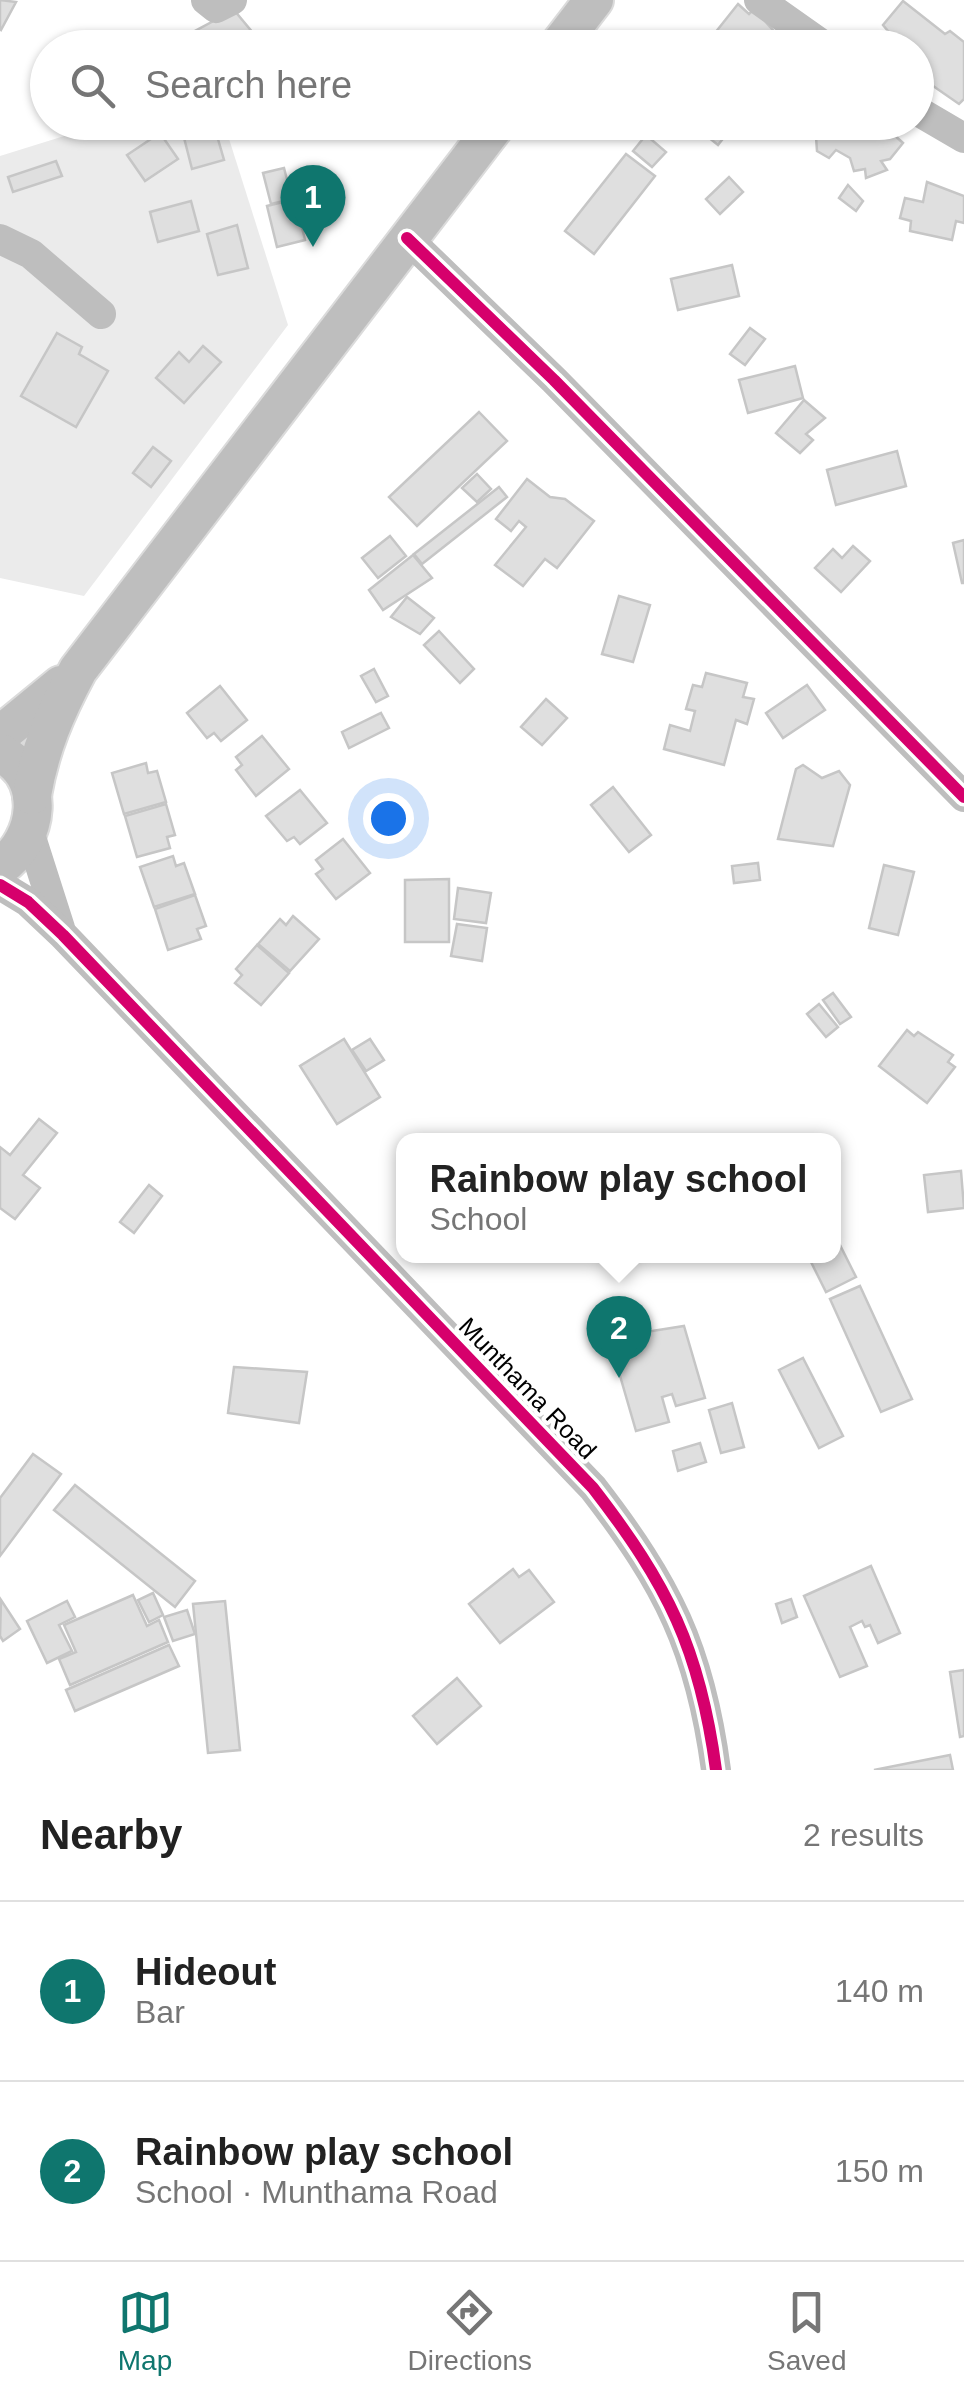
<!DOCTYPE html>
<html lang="en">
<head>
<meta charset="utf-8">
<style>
	body { margin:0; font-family:Arial,sans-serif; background:#f2f2f2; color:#222 }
	.you { position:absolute; left:388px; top:818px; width:35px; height:35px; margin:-25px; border:8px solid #fff; border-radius:50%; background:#1a73e8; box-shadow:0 0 0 15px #1a73e833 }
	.badge { display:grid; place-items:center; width:65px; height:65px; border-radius:50%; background:#0f766e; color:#fff; font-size:32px; font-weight:700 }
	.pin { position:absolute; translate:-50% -82px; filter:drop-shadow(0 2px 5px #0008) }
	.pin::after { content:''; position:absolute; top:52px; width:35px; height:30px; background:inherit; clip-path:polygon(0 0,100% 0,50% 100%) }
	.popup { position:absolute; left:396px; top:1133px; width:445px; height:130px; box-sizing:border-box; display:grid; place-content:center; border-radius:20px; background:#fff; filter:drop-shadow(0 2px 8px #0005); font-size:32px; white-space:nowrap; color:#767676 }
	.popup b { font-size:38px; color:#222 }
	.popup::after { content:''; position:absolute; left:50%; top:100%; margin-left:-20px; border:20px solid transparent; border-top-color:#fff }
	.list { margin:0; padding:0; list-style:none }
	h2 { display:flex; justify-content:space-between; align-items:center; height:130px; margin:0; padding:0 40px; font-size:42px }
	h2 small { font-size:32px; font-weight:400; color:#767676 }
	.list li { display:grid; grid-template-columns:65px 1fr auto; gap:30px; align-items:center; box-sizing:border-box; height:180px; padding:0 40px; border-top:2px solid #e0e0e0 }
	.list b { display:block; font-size:38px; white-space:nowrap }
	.list p { margin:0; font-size:32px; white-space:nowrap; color:#767676 }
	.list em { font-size:32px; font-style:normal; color:#767676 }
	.icon { flex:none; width:55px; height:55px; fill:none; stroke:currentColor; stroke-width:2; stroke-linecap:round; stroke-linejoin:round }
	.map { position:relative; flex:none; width:964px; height:1770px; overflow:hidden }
	.search { position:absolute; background:#fff; box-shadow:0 2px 8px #0004; left:30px; right:30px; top:30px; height:110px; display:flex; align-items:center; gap:25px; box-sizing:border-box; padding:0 35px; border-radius:55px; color:#767676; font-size:38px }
	.sheet { height:490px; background:#fff }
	nav { display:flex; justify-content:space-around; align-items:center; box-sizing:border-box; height:140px; border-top:2px solid #e0e0e0; background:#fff; font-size:28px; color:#767676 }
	nav a { display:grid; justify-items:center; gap:5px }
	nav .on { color:#0f766e }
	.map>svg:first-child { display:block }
	.green { fill:#ebebeb }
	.building { fill:#dfdfdf; stroke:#c6c6c6; stroke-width:2.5 }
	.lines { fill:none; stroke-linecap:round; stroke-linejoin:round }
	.major-casing { stroke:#dbdbdb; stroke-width:42 }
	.minor { stroke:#bebebe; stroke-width:30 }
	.major { stroke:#bebebe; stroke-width:38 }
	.cycleway-casing { stroke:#fff; stroke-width:19 }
	.cycleway { stroke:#d6006c; stroke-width:12 }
	.labels { text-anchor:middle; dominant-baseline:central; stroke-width:8; stroke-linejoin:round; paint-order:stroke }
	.street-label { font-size:25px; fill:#000; stroke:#fff }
</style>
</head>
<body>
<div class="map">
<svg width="964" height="1770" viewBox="0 0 964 1770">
	<rect width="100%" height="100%" fill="#fff"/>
	<path class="green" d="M106 123H224L288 325 84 596 0 578V156Z"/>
	<g class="building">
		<path d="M0 0 16 2 1 30 0 29Z"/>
		<path d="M903 1 945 34 950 31 964 42V99L959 104 916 74 921 65 916 48H902L883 25Z"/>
		<path d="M738 4 749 14 754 9 789 48H703Z"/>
		<path d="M234 10 258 39 242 48H199L195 31Z"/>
		<path d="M180 122H213L224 160 192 169Z"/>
		<path d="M703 122 712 124 736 122 718 145 698 129Z"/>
		<path d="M815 122H869L874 127 880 122 903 143 890 159 881 161 887 170 866 178 865 169 854 171 850 158 836 150 829 158 817 151Z"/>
		<path d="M160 133 178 159 145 181 127 155Z"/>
		<path d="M646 135 666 152 652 167 633 151Z"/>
		<path d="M626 154 655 176 594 254 565 231Z"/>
		<path d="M56 161 62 176 13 192 8 177Z"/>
		<path d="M284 168 292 199 271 204 263 173Z"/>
		<path d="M729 177 743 192 720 214 706 199Z"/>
		<path d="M927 182 964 196V223L956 221 952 240 910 231 911 221 900 218 905 198 923 202Z"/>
		<path d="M848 185 863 201 856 211 839 198Z"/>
		<path d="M295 199 305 240 277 247 267 206Z"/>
		<path d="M191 201 199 231 158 242 150 212Z"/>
		<path d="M237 225 248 268 218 275 207 234Z"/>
		<path d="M732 265 739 296 678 310 671 279Z"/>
		<path d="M750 328 765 339 745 365 730 354Z"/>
		<path d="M57 333 82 347 79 354 108 371 76 427 21 396Z"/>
		<path d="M203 346 221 362 184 403 156 378 179 352 189 362Z"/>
		<path d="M795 366 803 398 748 413 739 380Z"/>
		<path d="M804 400 825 418 806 434 813 440 800 453 776 433Z"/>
		<path d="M479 412 507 441 417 526 389 497Z"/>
		<path d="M153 447 171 461 151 487 133 473Z"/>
		<path d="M897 451 906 486 836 505 827 470Z"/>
		<path d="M477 474 491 489 477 502 462 488Z"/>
		<path d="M527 479 550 497 565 499 594 521 557 568 545 559 523 586 495 565 526 527 519 521 511 531 496 519Z"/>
		<path d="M499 487 507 497 422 564 414 554Z"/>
		<path d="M390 536 406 556 378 578 362 558Z"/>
		<path d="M964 540V583H962L953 543Z"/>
		<path d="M853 546 870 561 841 592 815 568 833 549 842 558Z"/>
		<path d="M413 555 432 578 383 610 369 590Z"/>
		<path d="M619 596 650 605 633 662 602 654Z"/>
		<path d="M407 597 434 618 420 634 391 617Z"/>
		<path d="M439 631 474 669 460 683 424 645Z"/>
		<path d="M374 669 388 696 376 702 361 676Z"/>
		<path d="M706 673 747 683 743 697 754 699 747 724 736 720 724 765 664 749 670 725 690 731 695 711 686 709 693 685 702 687Z"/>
		<path d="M807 685 825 710 783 738 766 713Z"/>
		<path d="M220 686 247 720 221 741 214 733 207 738 187 713Z"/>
		<path d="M546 699 567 718 542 745 521 727Z"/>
		<path d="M381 713 389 728 349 748 342 732Z"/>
		<path d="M262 736 289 769 256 796 236 770 242 765 236 757Z"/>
		<path d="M146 763 148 773 157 771 166 802 124 814 112 773Z"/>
		<path d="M803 765 822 778 839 771 850 785 833 846 778 839 796 769Z"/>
		<path d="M613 787 651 835 629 852 591 805Z"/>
		<path d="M300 790 327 823 300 844 294 837 287 841 266 816Z"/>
		<path d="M166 804 175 835 167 837 170 848 137 857 125 816Z"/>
		<path d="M343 839 370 873 336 899 316 874 323 869 316 860Z"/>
		<path d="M173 856 176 866 184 863 195 894 154 907 140 867Z"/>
		<path d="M758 863 760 880 734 883 732 866Z"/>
		<path d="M884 865 914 872 898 935 869 928Z"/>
		<path d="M449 879V942H405V880Z"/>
		<path d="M458 888 491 893 486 923 454 919Z"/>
		<path d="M195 895 206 926 197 929 201 939 168 950 155 909Z"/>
		<path d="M293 916 319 939 290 971 258 944 280 919 286 925Z"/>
		<path d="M457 924 487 928 482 961 451 956Z"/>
		<path d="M257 945 289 973 261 1005 235 983 242 975 236 969Z"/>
		<path d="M833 993 851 1017 840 1024 823 1000Z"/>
		<path d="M819 1004 838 1027 826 1037 807 1014Z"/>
		<path d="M907 1030 914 1036 918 1032 953 1055 948 1062 955 1067 927 1103 879 1066Z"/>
		<path d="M344 1039 380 1097 337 1124 300 1066Z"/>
		<path d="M370 1039 384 1060 366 1071 352 1050Z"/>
		<path d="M39 1119 57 1133 23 1175 40 1188 15 1219 0 1208V1147L10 1155Z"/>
		<path d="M961 1171 964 1208 928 1212 924 1175Z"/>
		<path d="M149 1185 162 1196 134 1233 120 1222Z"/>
		<path d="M834 1233 856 1277 826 1292 808 1256H834Z"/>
		<path d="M860 1286 912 1399 881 1412 830 1299Z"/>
		<path d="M684 1326 705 1398 676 1406 672 1394 662 1397 669 1422 636 1431 612 1348 634 1341 633 1334Z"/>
		<path d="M803 1358 843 1436 819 1448 779 1370Z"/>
		<path d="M234 1367 307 1372 299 1423 228 1413Z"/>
		<path d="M732 1403 744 1447 721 1453 709 1410Z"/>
		<path d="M700 1443 706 1462 678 1471 673 1451Z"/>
		<path d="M33 1454 61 1474 0 1556V1498Z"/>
		<path d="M75 1485 195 1581 175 1607 54 1510Z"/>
		<path d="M871 1566 900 1633 878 1643 870 1625 865 1627 862 1621 850 1627 867 1666 840 1677 804 1596Z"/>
		<path d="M513 1569 519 1577 529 1570 554 1602 500 1643 469 1604Z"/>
		<path d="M153 1593 163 1615 149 1622 138 1600Z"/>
		<path d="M133 1595 147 1626 159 1620 168 1642 70 1685 59 1659 76 1652 64 1625Z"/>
		<path d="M791 1599 797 1617 782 1623 776 1604Z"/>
		<path d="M1 1600 20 1629 3 1641 0 1636Z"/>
		<path d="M67 1601 75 1617 59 1625 72 1651 47 1663 27 1621Z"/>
		<path d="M225 1601 240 1750 208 1753 193 1604Z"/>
		<path d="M187 1610 195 1634 173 1641 164 1617Z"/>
		<path d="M169 1645 179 1666 75 1711 66 1690Z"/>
		<path d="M964 1670V1736L960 1737 950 1672Z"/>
		<path d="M457 1678 481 1706 437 1744 413 1716Z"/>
		<path d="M950 1755 953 1770H874Z"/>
	</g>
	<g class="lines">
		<defs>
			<g id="major">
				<path d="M557 48 594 0"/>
				<path d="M0 735 61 685"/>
				<path d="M0 753C48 777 39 840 0 867"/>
				<path d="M32 795C40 748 56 711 78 670L498 122"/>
			</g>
		</defs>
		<use href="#major" class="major-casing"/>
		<g class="minor">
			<path d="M206 0 216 8 232 0"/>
			<path d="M759 0 827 48"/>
			<path d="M916 110 964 138"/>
			<path d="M407 238 554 380 964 797"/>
			<path d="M0 239 31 254 101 314"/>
			<path d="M29 831 60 928"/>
			<path d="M0 885 28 902 63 935 593 1488C668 1585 700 1649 716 1770"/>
		</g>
		<use href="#major" class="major"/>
		<defs>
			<g id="cycleway">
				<path d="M407 238 554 380 964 797"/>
				<path d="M0 885 28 902 63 935 593 1488C668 1585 700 1649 716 1770"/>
			</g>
		</defs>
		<use href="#cycleway" class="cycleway-casing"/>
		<use href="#cycleway" class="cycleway"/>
	</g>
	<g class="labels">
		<g class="street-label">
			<text transform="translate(528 1388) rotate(46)">Munthama Road</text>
		</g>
	</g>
</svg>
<div class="you"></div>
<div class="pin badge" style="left:313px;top:247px">1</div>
<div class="pin badge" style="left:619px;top:1378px">2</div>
<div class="popup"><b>Rainbow play school</b>School</div>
<div class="search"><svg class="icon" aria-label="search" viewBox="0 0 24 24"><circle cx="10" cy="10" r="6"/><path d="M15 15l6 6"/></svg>Search here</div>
</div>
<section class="sheet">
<h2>Nearby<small>2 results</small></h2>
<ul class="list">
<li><span class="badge">1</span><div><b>Hideout</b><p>Bar</p></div><em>140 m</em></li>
<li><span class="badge">2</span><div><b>Rainbow play school</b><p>School · Munthama Road</p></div><em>150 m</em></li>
</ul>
</section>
<nav>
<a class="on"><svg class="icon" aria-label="map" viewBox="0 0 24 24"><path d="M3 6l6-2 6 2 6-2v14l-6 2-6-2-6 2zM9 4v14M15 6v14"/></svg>Map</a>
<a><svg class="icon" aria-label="directions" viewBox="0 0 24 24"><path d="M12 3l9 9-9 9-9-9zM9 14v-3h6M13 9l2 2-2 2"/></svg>Directions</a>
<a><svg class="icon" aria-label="saved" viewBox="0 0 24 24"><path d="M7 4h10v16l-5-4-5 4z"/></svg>Saved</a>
</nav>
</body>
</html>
